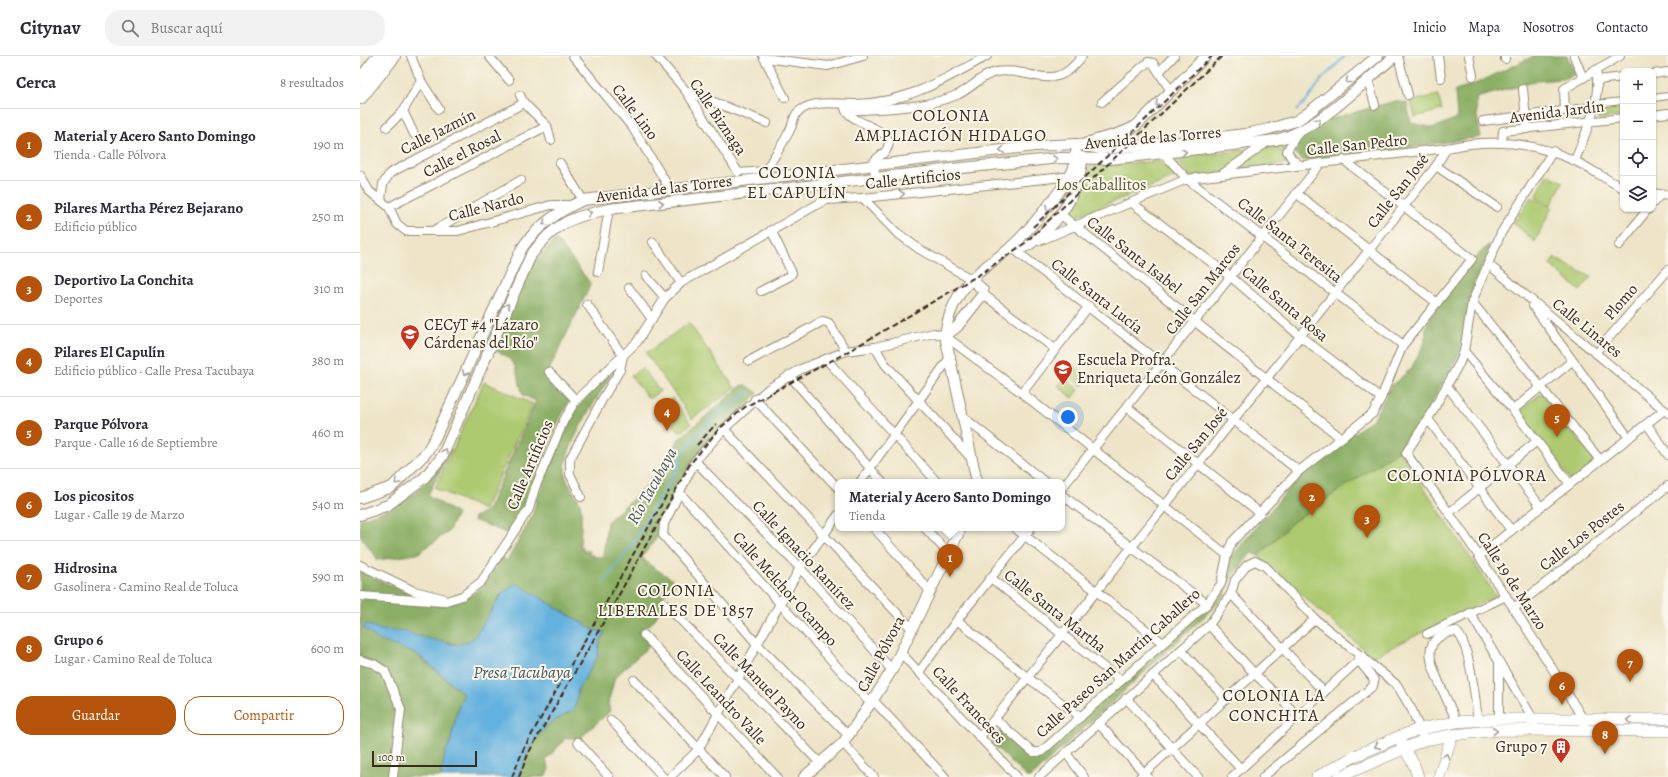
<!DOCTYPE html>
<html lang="es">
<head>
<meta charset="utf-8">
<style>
	body { margin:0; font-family:Alegreya,serif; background:#f2f2f3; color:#2b2b33 }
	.controls { position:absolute; right:12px; top:12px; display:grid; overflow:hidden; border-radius:8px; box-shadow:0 1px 3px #0004 }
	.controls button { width:36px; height:36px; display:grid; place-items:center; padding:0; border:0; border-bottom:1px solid #e1e1e2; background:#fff; color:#2b2b33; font:20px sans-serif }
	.scale { position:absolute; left:12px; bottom:10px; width:105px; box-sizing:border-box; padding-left:4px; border:2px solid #3b2a1e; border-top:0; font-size:11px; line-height:14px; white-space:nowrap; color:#3b2a1e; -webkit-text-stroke:3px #fbf7ec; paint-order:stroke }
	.you { position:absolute; left:708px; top:361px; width:14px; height:14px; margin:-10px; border:3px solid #fff; border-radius:50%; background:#1a73e8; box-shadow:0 0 0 6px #1a73e833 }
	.badge { display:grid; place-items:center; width:26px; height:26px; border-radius:50%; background:#b45309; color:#fff; font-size:13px; font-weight:700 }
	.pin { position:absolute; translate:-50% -33px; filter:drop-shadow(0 1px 2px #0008) }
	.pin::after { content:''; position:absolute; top:21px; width:14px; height:12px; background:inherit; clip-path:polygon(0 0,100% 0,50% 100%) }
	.popup { position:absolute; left:475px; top:423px; width:230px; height:52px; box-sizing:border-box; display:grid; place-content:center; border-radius:8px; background:#fff; filter:drop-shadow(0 1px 3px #0005); font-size:13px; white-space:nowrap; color:#7c7c81 }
	.popup b { font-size:15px; color:#2b2b33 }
	.popup::after { content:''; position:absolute; left:50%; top:100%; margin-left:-8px; border:8px solid transparent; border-top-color:#fff }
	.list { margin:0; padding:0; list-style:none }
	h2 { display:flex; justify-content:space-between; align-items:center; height:52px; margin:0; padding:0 16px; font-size:17px }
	h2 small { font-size:13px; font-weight:400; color:#7c7c81 }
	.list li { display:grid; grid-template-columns:26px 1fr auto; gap:12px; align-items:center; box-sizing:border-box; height:72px; padding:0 16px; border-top:1px solid #e1e1e2 }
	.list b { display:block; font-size:15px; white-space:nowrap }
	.list p { margin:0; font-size:13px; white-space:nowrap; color:#7c7c81 }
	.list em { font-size:13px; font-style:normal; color:#7c7c81 }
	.actions { display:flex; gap:8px; padding:12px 16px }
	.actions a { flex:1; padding:9px 0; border:1px solid #b45309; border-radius:16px; text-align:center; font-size:14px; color:#b45309 }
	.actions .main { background:#b45309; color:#fff }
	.icon { flex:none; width:22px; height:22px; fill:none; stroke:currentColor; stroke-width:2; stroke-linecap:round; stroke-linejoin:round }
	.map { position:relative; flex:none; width:1308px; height:721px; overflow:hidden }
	header { display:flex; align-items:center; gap:24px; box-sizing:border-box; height:56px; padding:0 20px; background:#fff; border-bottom:1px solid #e1e1e2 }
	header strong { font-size:19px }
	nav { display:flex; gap:22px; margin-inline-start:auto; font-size:14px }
	.search { width:280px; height:36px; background:#f2f2f3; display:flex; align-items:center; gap:10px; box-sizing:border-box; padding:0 14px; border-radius:16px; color:#7c7c81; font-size:15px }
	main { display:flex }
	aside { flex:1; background:#fff }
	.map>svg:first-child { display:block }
	.green { fill:#adca71; stroke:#747a48 }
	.forest { fill:#8aae63; stroke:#626c40 }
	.water { fill:#64b1de; stroke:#506e7e }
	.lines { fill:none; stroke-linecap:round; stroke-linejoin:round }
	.stream { stroke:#64b1de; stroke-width:2 }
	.pedestrian-casing { stroke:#948873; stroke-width:8 }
	.minor-casing { stroke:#948873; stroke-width:10 }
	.tertiary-casing { stroke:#948873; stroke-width:12 }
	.secondary-casing { stroke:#948873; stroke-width:12 }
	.trunk-casing { stroke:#948873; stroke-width:16 }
	.pedestrian { stroke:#fff; stroke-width:6 }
	.minor { stroke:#fff; stroke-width:8 }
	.tertiary { stroke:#fff; stroke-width:10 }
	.secondary { stroke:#fff; stroke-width:11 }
	.trunk { stroke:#fff; stroke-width:14 }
	.rail { stroke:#3b2a1e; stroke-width:2; stroke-dasharray:6 3; stroke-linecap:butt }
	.oneway { stroke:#a79f9a }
	.labels { text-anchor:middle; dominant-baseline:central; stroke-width:4; stroke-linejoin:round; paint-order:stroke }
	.street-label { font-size:16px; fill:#3b2a1e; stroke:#fbf7ec }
	.park-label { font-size:16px; fill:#5d5a37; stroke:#fbf7ec }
	.poi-label { font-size:16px; fill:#3b2a1e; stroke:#fbf7ec; text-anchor:start }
	.neighbourhood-label { font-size:17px; letter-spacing:1px; fill:#3b2a1e; stroke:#fbf7ec }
	.water-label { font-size:17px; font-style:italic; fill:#495961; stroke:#fbf7ec }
</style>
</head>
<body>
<header>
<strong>Citynav</strong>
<div class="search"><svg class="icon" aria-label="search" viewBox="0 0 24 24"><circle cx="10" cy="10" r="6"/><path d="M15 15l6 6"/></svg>Buscar aquí</div>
<nav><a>Inicio</a><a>Mapa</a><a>Nosotros</a><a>Contacto</a></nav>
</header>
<main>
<aside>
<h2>Cerca<small>8 resultados</small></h2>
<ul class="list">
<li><span class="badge">1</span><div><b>Material y Acero Santo Domingo</b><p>Tienda · Calle Pólvora</p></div><em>190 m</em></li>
<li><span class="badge">2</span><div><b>Pilares Martha Pérez Bejarano</b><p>Edificio público</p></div><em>250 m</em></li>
<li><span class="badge">3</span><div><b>Deportivo La Conchita</b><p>Deportes</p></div><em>310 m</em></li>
<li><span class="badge">4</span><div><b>Pilares El Capulín</b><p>Edificio público · Calle Presa Tacubaya</p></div><em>380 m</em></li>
<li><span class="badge">5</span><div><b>Parque Pólvora</b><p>Parque · Calle 16 de Septiembre</p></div><em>460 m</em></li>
<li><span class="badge">6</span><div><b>Los picositos</b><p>Lugar · Calle 19 de Marzo</p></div><em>540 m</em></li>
<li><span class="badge">7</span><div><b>Hidrosina</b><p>Gasolinera · Camino Real de Toluca</p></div><em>590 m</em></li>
<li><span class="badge">8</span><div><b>Grupo 6</b><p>Lugar · Camino Real de Toluca</p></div><em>600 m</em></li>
</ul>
<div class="actions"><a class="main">Guardar</a><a>Compartir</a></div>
</aside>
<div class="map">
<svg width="1308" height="721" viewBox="0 0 1308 721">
	<rect width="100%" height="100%" fill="#fbf7ec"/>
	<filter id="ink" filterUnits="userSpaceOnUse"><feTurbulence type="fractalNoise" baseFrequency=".025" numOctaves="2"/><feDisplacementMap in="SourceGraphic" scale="8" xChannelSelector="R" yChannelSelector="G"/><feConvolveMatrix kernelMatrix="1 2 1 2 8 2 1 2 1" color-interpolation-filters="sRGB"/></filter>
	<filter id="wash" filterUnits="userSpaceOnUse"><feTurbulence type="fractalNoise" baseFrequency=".012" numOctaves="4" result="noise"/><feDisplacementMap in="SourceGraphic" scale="16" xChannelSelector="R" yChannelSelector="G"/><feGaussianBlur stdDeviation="0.9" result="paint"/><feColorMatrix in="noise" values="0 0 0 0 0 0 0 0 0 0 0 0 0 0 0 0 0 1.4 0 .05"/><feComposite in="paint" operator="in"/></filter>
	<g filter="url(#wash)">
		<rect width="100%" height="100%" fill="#eee5c8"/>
		<g class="green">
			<path d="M1078 39 1082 54 1055 61 1051 45Z"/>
			<path d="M1263 47V60L1238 63 1241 49Z"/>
			<path d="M923 89 925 90 923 99 928 107 830 121 817 104 818 102Z"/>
			<path d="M802 105 818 120 712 162 708 159 728 110Z"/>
			<path d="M1187 118 1203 126 1191 149 1176 141Z"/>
			<path d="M1171 141 1192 151 1175 186 1154 167Z"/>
			<path d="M1194 202 1231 221 1220 235 1190 209Z"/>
			<path d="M329 267 375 332 332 363 286 297Z"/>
			<path d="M714 310 729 322 722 330 707 318Z"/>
			<path d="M282 312 300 335 289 343 271 320Z"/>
			<path d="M705 322 719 334 713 342 698 330Z"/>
			<path d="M124 326 173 348 124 454 75 432Z"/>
			<path d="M1182 337 1236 406 1211 425 1158 355Z"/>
			<path d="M312 342 331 368 320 377 300 351Z"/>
			<path d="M1039 394 1136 540 1012 601 898 500 934 465Z"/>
		</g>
		<g class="forest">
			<path d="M1174 0H1207L1216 18 1202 23 1177 25 1116 42 1117 61 1121 81 956 105 943 104 934 97 936 87 951 72 967 64 1035 45 1047 47 1051 67 1074 72 1097 62 1095 34 1115 28Z"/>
			<path d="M196 183 231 228 188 316 211 341 196 370 165 450 149 478 113 464 114 461 124 457 129 451 176 345 163 339 155 310 147 300 132 293 174 205Z"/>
			<path d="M1129 188 1126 204 1114 227 1100 296 1063 362 1039 394 934 465 898 500 892 496 869 526 865 541 671 721H666L631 686 642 673 676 702 793 601 851 545 849 554 863 534 869 503 944 415 1014 362 1031 330 1051 313 1065 286 1066 270 1077 251 1111 207Z"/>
			<path d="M249 317 251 319C238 341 202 393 205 418 207 430 217 437 220 448 223 458 220 480 220 491H223V495H229V499H233V501H243L247 466 299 419 319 383 381 330 386 329 398 337 333 404 298 480 282 501C292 514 308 518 316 527L303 540 305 545C297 556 297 568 282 572L279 577 289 586 288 591 255 621 248 647 250 655 220 682H206L186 704 189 714 185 721H158L169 694 177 682 187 669 212 655 216 649 218 633 238 600 239 587 245 576 234 574 156 527 141 539 114 582 107 586 97 589 83 584 58 600 104 638 99 649 90 687 86 695 81 717 82 721H0V516L55 540 72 545 77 550C114 546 124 531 141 501L147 505 172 461 177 442 192 406 217 352Z"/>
			<path d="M91 393 68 439 97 458 88 476 57 498 18 504 0 479V463C48 449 63 433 91 393Z"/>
		</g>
		<path class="water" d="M156 527 234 574 245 576 239 587 238 600 218 633 216 649 212 655 187 669 177 682 169 694 158 721H82L81 717 86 695 90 687 99 649 104 638 58 599 17 583 3 571 6 568 22 574 48 576 57 580 97 589 107 586 114 582 141 539Z"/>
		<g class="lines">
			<g class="stream">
				<path d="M937 54 948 43 962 23 985 0"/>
				<path d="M243 527 272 489 309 427 318 411 320 400 326 392 354 361 389 336"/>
			</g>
		</g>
	</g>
	<g filter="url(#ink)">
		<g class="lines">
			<defs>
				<g id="pedestrian">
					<path d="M1293 42 1308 40"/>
					<path d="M1235 48 1263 45"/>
					<path d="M378 116 406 114"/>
					<path d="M1236 297 1246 285"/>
				</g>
				<g id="minor">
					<path d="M51 0 61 25 79 53"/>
					<path d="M129 0 149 24"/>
					<path d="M213 0 272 71 310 133"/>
					<path d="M296 0 326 35 378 116"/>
					<path d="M403 0 425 42"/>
					<path d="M1038 0 1048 39"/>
					<path d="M1078 0 1081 22"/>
					<path d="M1109 0 1113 20"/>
					<path d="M1145 0V3"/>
					<path d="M1214 0 1223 22"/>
					<path d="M404 2 468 10 503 0"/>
					<path d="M799 16 814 0"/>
					<path d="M1293 18 1308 16"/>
					<path d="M1008 23 1015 49"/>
					<path d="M1238 24 1263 21"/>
					<path d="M1163 33 1167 73"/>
					<path d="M326 35 407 67"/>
					<path d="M160 39 164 47 187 70 191 84"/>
					<path d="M742 46 788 6 793 7 811 35"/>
					<path d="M485 52C491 70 538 72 527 93 524 99 517 100 514 106L515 121"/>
					<path d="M43 55 54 78"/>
					<path d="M486 55C522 52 563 53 597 39 611 33 621 19 636 16 670 10 694 40 722 0"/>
					<path d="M1205 55 1204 33 1260 0"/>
					<path d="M1293 59 1308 57"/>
					<path d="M1123 65 1234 51"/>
					<path d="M27 71 43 55 61 25"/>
					<path d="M937 78 927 95 932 103 940 109"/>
					<path d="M1142 86 1143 75 1263 62"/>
					<path d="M1193 95 1141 177 1112 246 1104 295 1100 306 1068 363 1046 397C1109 483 1168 571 1223 663L1225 674"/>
					<path d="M804 98 827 123 1043 289"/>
					<path d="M1215 105C1225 77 1242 45 1236 14"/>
					<path d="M200 107 223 144"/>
					<path d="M1076 110 1137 151"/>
					<path d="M406 114C414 100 424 87 431 72 433 67 434 59 438 56 455 42 477 49 497 48 549 46 583 24 627 0"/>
					<path d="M0 119 9 135 29 151 37 168 46 175H98L191 149H212"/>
					<path d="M861 119 909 85"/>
					<path d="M936 137 1077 247"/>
					<path d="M1293 137 1308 140"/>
					<path d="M503 142 536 176 559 193 611 223"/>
					<path d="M21 144 23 128 30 117 164 47"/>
					<path d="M772 147 871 221 940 280 1021 342"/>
					<path d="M1293 147 1301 138"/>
					<path d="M29 151 187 70"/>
					<path d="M700 158 981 382"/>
					<path d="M73 175 161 124"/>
					<path d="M679 185 827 123 1087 92C1130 82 1175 86 1215 105 1231 113 1247 124 1263 132"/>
					<path d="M293 186 321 227"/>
					<path d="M1259 189 1288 153"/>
					<path d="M651 191 939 415"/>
					<path d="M1128 208 1308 357"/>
					<path d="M238 216 249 153"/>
					<path d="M286 220 305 242"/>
					<path d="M269 232 292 263"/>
					<path d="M401 235 430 220 432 217 411 174"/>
					<path d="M623 238 695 293"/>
					<path d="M1112 246 1240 404"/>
					<path d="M1173 250 1269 382"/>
					<path d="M1246 285 1308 214"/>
					<path d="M515 291 525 308 612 403"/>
					<path d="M1104 295 1153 354 1210 428"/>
					<path d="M466 303 577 426"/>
					<path d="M389 305 463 265 469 267 486 295"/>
					<path d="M189 316 216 344"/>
					<path d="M429 319 522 426"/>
					<path d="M1087 330 1181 451"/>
					<path d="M662 337 729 250"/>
					<path d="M395 343 478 432"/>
					<path d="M767 351 900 457"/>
					<path d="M1153 354 1212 305"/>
					<path d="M603 361 685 426"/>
					<path d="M1068 363 1151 474"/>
					<path d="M1287 368 1308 399"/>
					<path d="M364 373 552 573"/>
					<path d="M335 405 440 512 532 614"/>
					<path d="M500 426 591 300"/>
					<path d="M702 432 961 107"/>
					<path d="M319 436 511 648"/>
					<path d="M702 439 847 548"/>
					<path d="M221 441 210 418V403L243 342 260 314 263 300 227 248"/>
					<path d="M1090 456 1177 385"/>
					<path d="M514 472 570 535"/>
					<path d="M565 472 588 497"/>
					<path d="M655 472 803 587"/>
					<path d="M1119 500 1304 354"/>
					<path d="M0 509 54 535 82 542"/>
					<path d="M631 522 761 625"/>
					<path d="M871 538 964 636"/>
					<path d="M0 540 83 546 102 540 121 526 169 453 175 432 204 364 216 344 277 286 305 242 321 227 465 144 503 142 713 120"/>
					<path d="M303 546 460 707"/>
					<path d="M1154 552 1308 430"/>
					<path d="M1110 557 1175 666"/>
					<path d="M597 564 668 622 721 661"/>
					<path d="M849 569 895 618 938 660"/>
					<path d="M1067 578 1146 540"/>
					<path d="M284 579 417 721"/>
					<path d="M821 594 866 643"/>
					<path d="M540 596 657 721"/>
					<path d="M0 604 14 608 25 615 41 653 33 721"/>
					<path d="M1139 606V663"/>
					<path d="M559 616 597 564 671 472"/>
					<path d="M793 619 881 713"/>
					<path d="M274 624 365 721"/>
					<path d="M766 642 838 721"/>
					<path d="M513 644 585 721"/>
					<path d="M635 663 673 696H681L847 548 861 528 867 499 872 486 939 415 1013 357 1021 342 1043 289 1112 203 985 105"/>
					<path d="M251 664 303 721"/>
					<path d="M1097 666C1091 654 1087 643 1081 631 1071 608 1058 582 1095 575 1109 581 1116 648 1118 664"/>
					<path d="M738 667 788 721"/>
					<path d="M489 680 397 588 303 479 304 468 335 405 364 373 408 333 441 313 486 295 515 291 574 277 585 280 662 337 867 499"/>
					<path d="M620 681 1010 193 1076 110 1087 92"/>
					<path d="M218 686 249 721"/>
					<path d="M483 687 514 721"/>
					<path d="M706 697 724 721"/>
					<path d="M310 721 338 694 440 512 478 459"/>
					<path d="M679 721 849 569 871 538 875 524 887 509 895 505 905 510 955 563 1037 629 1052 654 1064 684"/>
					<path d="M780 721 955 563"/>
					<path d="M872 721 1003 600"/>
					<path d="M903 721 1013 630 1014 625 1013 622 998 604"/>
				</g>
				<g id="tertiary">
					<path d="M723 89C740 80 760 81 777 69L846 0"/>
					<path d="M651 191H664L669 189C676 183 683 179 688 173 706 155 722 127 722 101"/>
					<path d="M585 280 597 271 623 238V234L611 223"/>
					<path d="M617 426 585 280C587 260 597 237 612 223 623 211 638 202 650 192 668 175 683 157 698 137 708 124 717 113 716 96"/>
					<path d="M0 442 32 431 66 397 75 382 162 192C177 170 199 155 223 144L675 90 716 88 741 93 812 87 885 78 909 73 936 65 948 57 1018 0"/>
					<path d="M0 459 28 449 64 422 82 401 171 199C195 167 211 161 249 153L592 113 701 102 751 103 916 84C959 74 1001 28 1035 0"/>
					<path d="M444 721 483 687 513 644 532 614 601 472"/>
				</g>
				<g id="secondary">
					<path d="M1041 686 1054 709 1058 721"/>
					<path d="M957 721 995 700 1038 681 1060 673 1097 666 1139 663H1308"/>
					<path d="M979 721 1064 684 1092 679 1140 674 1308 675"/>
					<path d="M1079 721 1092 679"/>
				</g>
				<g id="trunk">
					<path d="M2 23 20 0"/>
					<path d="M0 41 33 0"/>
				</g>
			</defs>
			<use href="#pedestrian" class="pedestrian-casing"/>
			<use href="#minor" class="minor-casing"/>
			<use href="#tertiary" class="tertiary-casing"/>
			<use href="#secondary" class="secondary-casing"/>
			<use href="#trunk" class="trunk-casing"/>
			<use href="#pedestrian" class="pedestrian"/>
			<use href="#minor" class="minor"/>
			<use href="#tertiary" class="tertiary"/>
			<use href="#secondary" class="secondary"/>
			<use href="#trunk" class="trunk"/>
			<g class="rail">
				<path d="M673 171 852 0"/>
				<path d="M337 389 356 368"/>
				<path d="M152 721 164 692 309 435"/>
				<path d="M159 721 169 696 254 548 330 408 359 373 385 351 482 299 622 217 665 187 862 0"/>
			</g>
		</g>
		<defs><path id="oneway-chevron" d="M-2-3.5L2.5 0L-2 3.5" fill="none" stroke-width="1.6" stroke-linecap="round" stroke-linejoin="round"/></defs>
		<g class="oneway">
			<use href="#oneway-chevron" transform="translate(988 25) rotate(141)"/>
			<use href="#oneway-chevron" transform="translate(798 48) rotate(135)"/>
			<use href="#oneway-chevron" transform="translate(958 65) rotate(-35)"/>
			<use href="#oneway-chevron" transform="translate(642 94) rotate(173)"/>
			<use href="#oneway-chevron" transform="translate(824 96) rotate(-7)"/>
			<use href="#oneway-chevron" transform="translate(695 103) rotate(-5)"/>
			<use href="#oneway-chevron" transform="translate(542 138) rotate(-6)"/>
			<use href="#oneway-chevron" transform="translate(301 147) rotate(-6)"/>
			<use href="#oneway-chevron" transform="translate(688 152) rotate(125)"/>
			<use href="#oneway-chevron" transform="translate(229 157) rotate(-12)"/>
			<use href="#oneway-chevron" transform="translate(185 167) rotate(145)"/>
			<use href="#oneway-chevron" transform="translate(147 250) rotate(-66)"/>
			<use href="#oneway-chevron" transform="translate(105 317) rotate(115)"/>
			<use href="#oneway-chevron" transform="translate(85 395) rotate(-67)"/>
			<use href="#oneway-chevron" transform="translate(37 426) rotate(135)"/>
			<use href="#oneway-chevron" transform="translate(1269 664) rotate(-179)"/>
			<use href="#oneway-chevron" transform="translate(1135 675) rotate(-3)"/>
			<use href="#oneway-chevron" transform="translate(1017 690) rotate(156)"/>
			<use href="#oneway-chevron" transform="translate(1086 700) rotate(-73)"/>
		</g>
	</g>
	<defs>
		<symbol id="school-pin" viewBox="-11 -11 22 30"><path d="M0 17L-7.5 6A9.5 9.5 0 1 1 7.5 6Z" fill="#c8321e" stroke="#fbf7ec"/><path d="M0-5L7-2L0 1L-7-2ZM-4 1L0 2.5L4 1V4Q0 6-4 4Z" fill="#fff"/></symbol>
		<symbol id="building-pin" viewBox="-11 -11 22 30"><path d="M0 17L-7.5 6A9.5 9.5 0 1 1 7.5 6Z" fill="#c8321e" stroke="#fbf7ec"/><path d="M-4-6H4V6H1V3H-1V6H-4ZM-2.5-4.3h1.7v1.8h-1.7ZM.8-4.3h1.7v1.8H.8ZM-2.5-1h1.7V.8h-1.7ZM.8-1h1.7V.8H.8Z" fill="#fff"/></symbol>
	</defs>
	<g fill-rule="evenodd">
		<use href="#school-pin" x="39" y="267" width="22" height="30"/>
		<use href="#school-pin" x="692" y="302" width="22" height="30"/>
		<use href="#building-pin" x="1190" y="680" width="22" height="30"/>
	</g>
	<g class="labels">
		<g class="street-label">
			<text transform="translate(275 56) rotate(53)">Calle Lino</text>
			<text transform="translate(1197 56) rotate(-7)">Avenida Jardín</text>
			<text transform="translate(358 61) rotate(56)">Calle Biznaga</text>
			<text transform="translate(78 76) rotate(-27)">Calle Jazmín</text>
			<text transform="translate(793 82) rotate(-5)">Avenida de las Torres</text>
			<text transform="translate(997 89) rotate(-6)">Calle San Pedro</text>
			<text transform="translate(102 98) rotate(-27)">Calle el Rosal</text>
			<text transform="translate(553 123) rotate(-6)">Calle Artificios</text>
			<text transform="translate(304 133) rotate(-7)">Avenida de las Torres</text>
			<text transform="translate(1038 135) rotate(-52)">Calle San José</text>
			<text transform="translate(126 151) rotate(-14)">Calle Nardo</text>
			<text transform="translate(930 184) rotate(38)">Calle Santa Teresita</text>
			<text transform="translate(774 199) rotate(38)">Calle Santa Isabel</text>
			<text transform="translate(843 233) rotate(-52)">Calle San Marcos</text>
			<text transform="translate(737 240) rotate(38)">Calle Santa Lucía</text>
			<text transform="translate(1261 246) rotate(-49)">Plomo</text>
			<text transform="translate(925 248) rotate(40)">Calle Santa Rosa</text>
			<text transform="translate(1227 272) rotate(39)">Calle Linares</text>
			<text transform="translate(836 388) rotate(-51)">Calle San José</text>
			<text transform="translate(170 409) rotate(-67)">Calle Artificios</text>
			<text transform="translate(1222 480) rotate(-38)">Calle Los Postes</text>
			<text transform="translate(444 499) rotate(47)">Calle Ignacio Ramírez</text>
			<text transform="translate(1152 525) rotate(57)">Calle 19 de Marzo</text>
			<text transform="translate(425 533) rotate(48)">Calle Melchor Ocampo</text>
			<text transform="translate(695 555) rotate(38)">Calle Santa Martha</text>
			<text transform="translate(521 598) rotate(-62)">Calle Pólvora</text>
			<text transform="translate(758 607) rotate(-42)">Calle Paseo San Martín Caballero</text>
			<text transform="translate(400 625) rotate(46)">Calle Manuel Payno</text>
			<text transform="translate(361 641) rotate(47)">Calle Leandro Valle</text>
			<text transform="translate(609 649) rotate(47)">Calle Franceses</text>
		</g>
		<g class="park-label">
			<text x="741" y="129">Los Caballitos</text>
		</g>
		<g class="poi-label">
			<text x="64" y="269">CECyT #4 "Lázaro<tspan x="64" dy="18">Cárdenas del Río"</tspan></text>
			<text x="717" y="304">Escuela Profra.<tspan x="717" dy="18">Enriqueta León González</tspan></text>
			<text x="1187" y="691" text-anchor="end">Grupo 7</text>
		</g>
		<g class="neighbourhood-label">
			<text x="591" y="59">COLONIA<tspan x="591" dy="20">AMPLIACIÓN HIDALGO</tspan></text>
			<text x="437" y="116">COLONIA<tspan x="437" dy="20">EL CAPULÍN</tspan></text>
			<text x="1107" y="419">COLONIA PÓLVORA</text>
			<text x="316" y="534">COLONIA<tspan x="316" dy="20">LIBERALES DE 1857</tspan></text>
			<text x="914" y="639">COLONIA LA<tspan x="914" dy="20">CONCHITA</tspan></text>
		</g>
		<g class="water-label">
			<text transform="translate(292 430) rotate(-61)">Río Tacubaya</text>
			<text x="162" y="616">Presa Tacubaya</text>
		</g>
	</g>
</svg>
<div class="controls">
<button>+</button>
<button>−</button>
<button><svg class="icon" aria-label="locate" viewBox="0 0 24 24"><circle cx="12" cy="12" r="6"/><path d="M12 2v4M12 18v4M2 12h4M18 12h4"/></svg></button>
<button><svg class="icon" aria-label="layers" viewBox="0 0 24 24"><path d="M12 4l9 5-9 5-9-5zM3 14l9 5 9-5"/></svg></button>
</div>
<div class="scale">100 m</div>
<div class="you"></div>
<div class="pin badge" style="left:590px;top:521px">1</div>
<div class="popup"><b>Material y Acero Santo Domingo</b>Tienda</div>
<div class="pin badge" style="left:952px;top:460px">2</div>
<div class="pin badge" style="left:1007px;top:482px">3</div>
<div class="pin badge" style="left:307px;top:375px">4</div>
<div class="pin badge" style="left:1197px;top:381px">5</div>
<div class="pin badge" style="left:1202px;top:649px">6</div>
<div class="pin badge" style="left:1270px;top:626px">7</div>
<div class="pin badge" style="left:1245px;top:698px">8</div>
</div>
</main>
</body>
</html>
